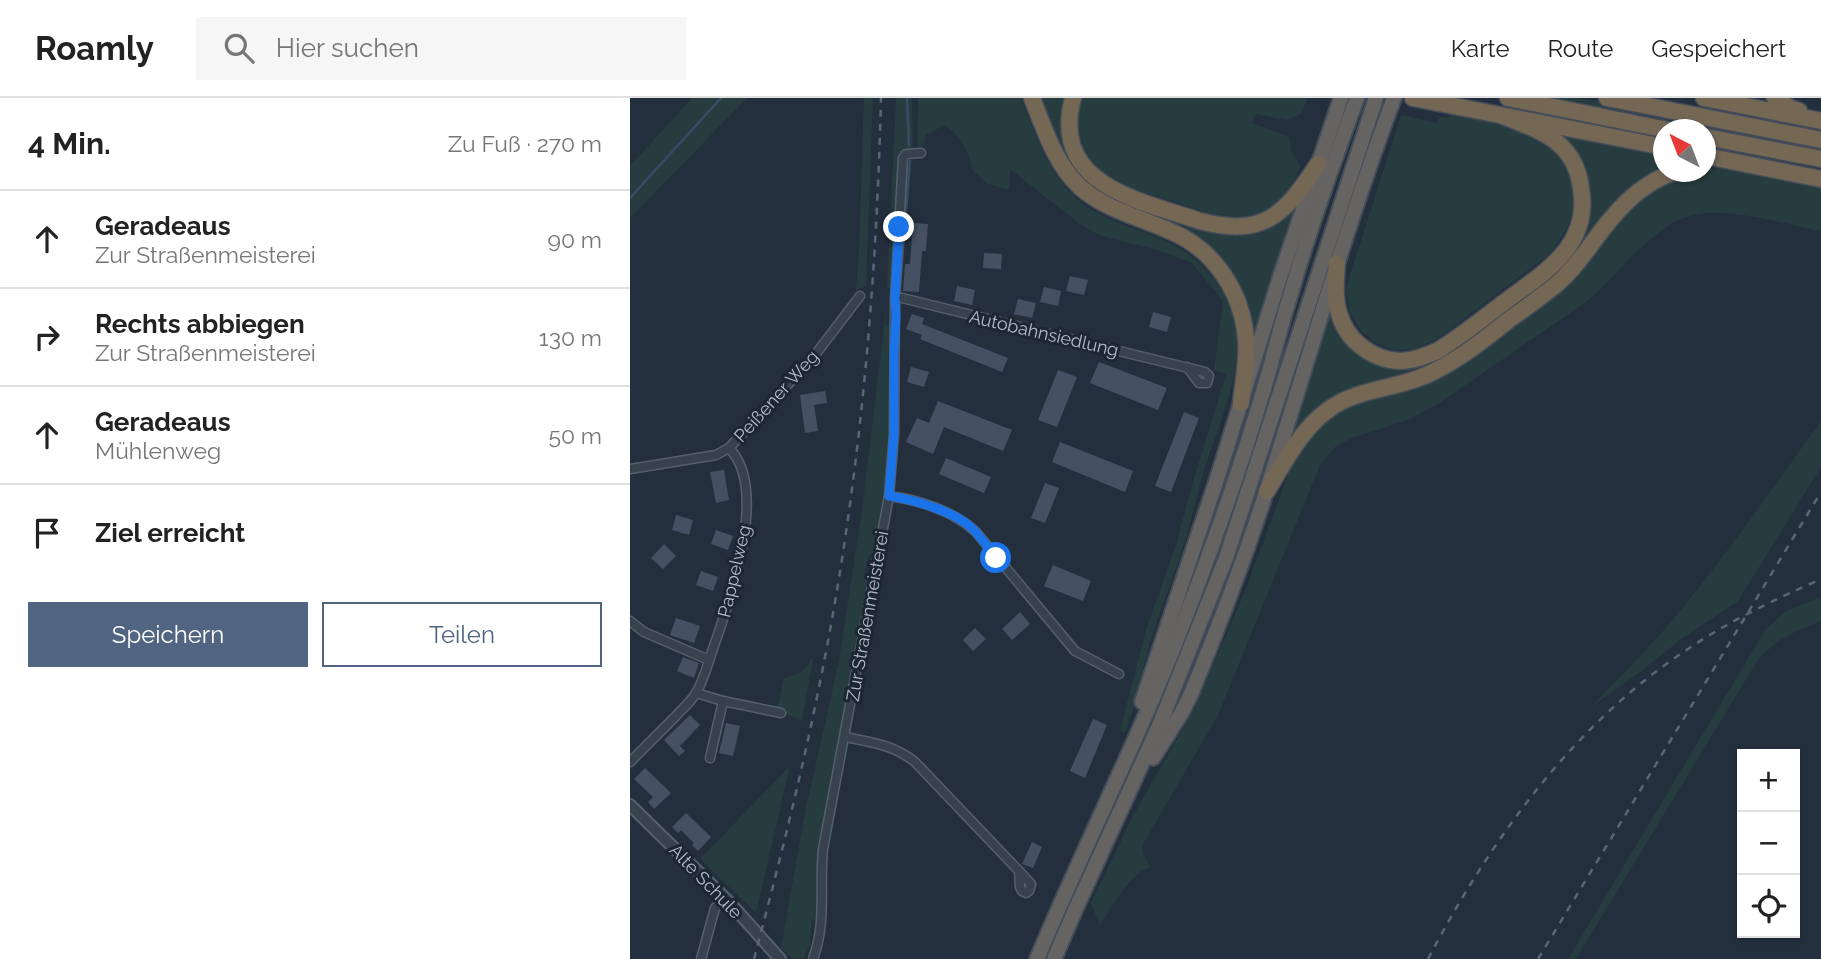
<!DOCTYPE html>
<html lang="de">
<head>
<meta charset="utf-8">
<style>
	body { margin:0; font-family:Raleway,sans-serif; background:#f6f6f6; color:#222 }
	.controls { position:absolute; right:21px; bottom:21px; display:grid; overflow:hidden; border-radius:0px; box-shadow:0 2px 5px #0004 }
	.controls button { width:63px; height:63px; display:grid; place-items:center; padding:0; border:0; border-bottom:2px solid #e0e0e0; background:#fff; color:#222; font:35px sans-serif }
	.compass { position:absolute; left:1023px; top:21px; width:63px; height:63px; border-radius:50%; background:#fff; box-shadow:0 2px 5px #0004; rotate:318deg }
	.stop { position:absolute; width:21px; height:21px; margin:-16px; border:5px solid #1a73e8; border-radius:50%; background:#fff }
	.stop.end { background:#1a73e8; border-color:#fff; box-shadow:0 2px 7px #0008 }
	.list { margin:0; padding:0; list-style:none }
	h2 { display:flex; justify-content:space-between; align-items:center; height:91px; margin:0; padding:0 28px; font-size:30px }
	h2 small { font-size:23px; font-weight:400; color:#767676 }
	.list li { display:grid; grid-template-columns:46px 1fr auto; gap:21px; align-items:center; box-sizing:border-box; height:98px; padding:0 28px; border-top:2px solid #e0e0e0 }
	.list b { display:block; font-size:26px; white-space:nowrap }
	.list p { margin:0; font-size:23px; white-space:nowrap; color:#767676 }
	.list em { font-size:23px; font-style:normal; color:#767676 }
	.actions { display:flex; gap:14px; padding:21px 28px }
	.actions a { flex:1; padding:16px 0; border:2px solid #516482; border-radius:0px; text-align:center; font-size:24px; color:#516482 }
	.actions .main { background:#516482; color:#fff }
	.icon { flex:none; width:38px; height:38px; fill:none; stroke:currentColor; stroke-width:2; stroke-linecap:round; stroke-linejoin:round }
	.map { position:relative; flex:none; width:1191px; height:861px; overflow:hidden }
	header { display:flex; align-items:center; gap:42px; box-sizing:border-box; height:98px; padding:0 35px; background:#fff; border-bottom:2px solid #e0e0e0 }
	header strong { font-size:33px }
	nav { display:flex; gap:38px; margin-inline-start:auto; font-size:24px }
	.search { width:490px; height:63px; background:#f6f6f6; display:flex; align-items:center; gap:18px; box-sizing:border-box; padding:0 24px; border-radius:0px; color:#767676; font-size:26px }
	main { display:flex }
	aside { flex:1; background:#fff }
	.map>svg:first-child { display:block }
	.green { fill:#263c3f }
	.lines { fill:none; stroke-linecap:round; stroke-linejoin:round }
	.stream { stroke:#394c67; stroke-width:2.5 }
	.building { fill:#455162 }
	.minor-casing { stroke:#565f6c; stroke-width:11 }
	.tertiary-casing { stroke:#565f6c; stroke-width:14 }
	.trunk-casing { stroke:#434c59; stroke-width:18 }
	.motorway-casing { stroke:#434c59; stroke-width:19 }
	.minor { stroke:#38414e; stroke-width:8 }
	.tertiary { stroke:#38414e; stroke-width:10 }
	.trunk { stroke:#656462; stroke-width:14 }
	.motorway { stroke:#746855; stroke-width:16 }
	.rail { stroke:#5a6575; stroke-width:2.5; stroke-dasharray:7 7; stroke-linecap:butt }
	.route { stroke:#1a73e8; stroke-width:9 }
	.labels { text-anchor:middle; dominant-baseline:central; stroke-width:6; stroke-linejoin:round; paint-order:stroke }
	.street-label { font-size:18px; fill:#b4bcc9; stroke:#1d2633 }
</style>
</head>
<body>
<header>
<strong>Roamly</strong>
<div class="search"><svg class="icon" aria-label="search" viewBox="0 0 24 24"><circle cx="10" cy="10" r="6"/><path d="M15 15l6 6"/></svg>Hier suchen</div>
<nav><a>Karte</a><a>Route</a><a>Gespeichert</a></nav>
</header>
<main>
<aside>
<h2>4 Min.<small>Zu Fuß · 270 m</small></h2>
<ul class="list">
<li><svg class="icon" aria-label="ahead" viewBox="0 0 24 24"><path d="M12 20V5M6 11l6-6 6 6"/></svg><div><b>Geradeaus</b><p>Zur Straßenmeisterei</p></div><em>90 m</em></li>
<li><svg class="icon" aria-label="right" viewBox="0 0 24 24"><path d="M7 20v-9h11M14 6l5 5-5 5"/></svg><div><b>Rechts abbiegen</b><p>Zur Straßenmeisterei</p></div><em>130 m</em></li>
<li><svg class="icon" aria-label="ahead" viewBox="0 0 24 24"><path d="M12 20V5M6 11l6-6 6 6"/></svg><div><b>Geradeaus</b><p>Mühlenweg</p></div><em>50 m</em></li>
<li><svg class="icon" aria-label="arrive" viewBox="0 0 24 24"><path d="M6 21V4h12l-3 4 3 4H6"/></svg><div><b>Ziel erreicht</b></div></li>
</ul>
<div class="actions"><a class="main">Speichern</a><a>Teilen</a></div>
</aside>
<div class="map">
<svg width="1191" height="861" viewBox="0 0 1191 861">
	<rect width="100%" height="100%" fill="#242f3e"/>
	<g class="green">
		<path d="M62 0H117L0 120V68Z"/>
		<path d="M234 0H243L236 188 226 192 229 153Z"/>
		<path d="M266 0H282L283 50 272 52 262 188 259 191 257 190Z"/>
		<path d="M288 0H391C409 46 425 95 473 118 497 130 523 136 546 148 581 167 604 203 607 242 610 280 587 333 575 369 567 395 562 421 554 446 547 471 536 496 528 521 520 542 515 565 509 587L511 590 495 634 490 632 516 532 547 444 559 397 596 276 584 272 593 203 562 165 527 152 471 138 450 126 380 71 379 92 358 86 342 72C340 54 329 36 314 27L296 37 294 48 288 49Z"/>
		<path d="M408 0H439L455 76 595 133 668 105 624 242 604 179 454 85 436 64Z"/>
		<path d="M453 0H677L672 15 658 22 626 16 622 25 660 39 661 52 671 68C663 87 652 107 631 115 600 126 571 113 543 103 507 92 467 85 451 46 445 31 447 15 453 0Z"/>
		<path d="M912 0H949L1191 47V55Z"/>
		<path d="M821 16 877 27 915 41 939 65 948 116 943 117C936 133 929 145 917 158L810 239 788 251 764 252 746 245 730 232 720 214 716 190 771 17 807 25 809 19H819Z"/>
		<path d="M925 34 1033 55V67L1009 81 981 106 950 152 922 182 833 248 796 270 740 286 661 341 659 340 685 262 701 202 711 231 773 266 911 181 958 112Z"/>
		<path d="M1076 70 1103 71 1191 88V134C1159 126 1100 110 1069 116 1053 119 1038 126 1026 137 1000 157 981 183 956 204L808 306 778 322 722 340 705 349 690 367 588 617 513 746V755L520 769C497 779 483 807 470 828L461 805 503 718 564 611 616 491 663 363 678 340 701 318 712 311 889 221 995 111 1041 78 1052 74H1076Z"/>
		<path d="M256 213V227L260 228C257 270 261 311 258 353 256 387 249 421 244 455L238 459 235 475 239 482 189 758 188 819 182 823 180 841 181 844 174 860 163 861 151 850 175 714 209 563 232 412Z"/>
		<path d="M1191 323V369L1108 503 1051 541 1009 575 962 608C992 577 1022 547 1050 513 1100 452 1145 387 1191 323Z"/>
		<path d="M1191 499V523C1164 534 1145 541 1126 565L946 861H938L1135 532 1156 513Z"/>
		<path d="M182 560 183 561 172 623 147 612 154 580C167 577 176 573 182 560Z"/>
		<path d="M160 668 126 815 70 761Z"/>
	</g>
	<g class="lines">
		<g class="stream">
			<path d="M277 0 279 47"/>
			<path d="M0 100 91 0"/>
			<path d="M270 189 280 63"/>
		</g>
	</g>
	<g class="building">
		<path d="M283 125 298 126 296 153H292L289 194 273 193 275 166H280Z"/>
		<path d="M354 155 372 156 371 171 353 170Z"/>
		<path d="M440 178 458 182 454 197 436 193Z"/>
		<path d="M327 188 345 192 342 207 324 203Z"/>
		<path d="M414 189 431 193 428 208 410 204Z"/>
		<path d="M388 201 406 205 402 220 384 216Z"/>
		<path d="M523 214 541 219 537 234 519 229Z"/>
		<path d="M282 216 294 220 292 226 378 260 372 274 290 241 292 237 276 231Z"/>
		<path d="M469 264 537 290 528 312 460 285Z"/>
		<path d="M281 269 299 274 294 289 277 284Z"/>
		<path d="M428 272 447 279 427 329 408 322Z"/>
		<path d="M195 293 197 305 184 307 188 333 175 335 170 297Z"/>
		<path d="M308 303 382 332 373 353 314 329 303 356 276 344 287 320 299 325Z"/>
		<path d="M554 314 569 320 541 394 525 388Z"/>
		<path d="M430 344 503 373 495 394 422 364Z"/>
		<path d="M316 360 361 379 354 395 309 376Z"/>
		<path d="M94 372 99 402 86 405 80 374Z"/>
		<path d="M415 385 429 390 415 425 401 420Z"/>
		<path d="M46 417 63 422 59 437 42 432Z"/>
		<path d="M86 432 103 438 98 452 81 446Z"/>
		<path d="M34 446 46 458 33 471 21 460Z"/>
		<path d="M423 467 461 483 453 503 414 488Z"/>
		<path d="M71 473 88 479 83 493 66 487Z"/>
		<path d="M390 514 400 526 382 542 372 531Z"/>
		<path d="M46 520 70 528 64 545 40 537Z"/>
		<path d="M345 530 356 541 343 553 333 542Z"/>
		<path d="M53 559 69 565 64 580 47 573Z"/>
		<path d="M60 617 70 627 50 648 55 653 49 658 34 642Z"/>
		<path d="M463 621 477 627 455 680 440 673Z"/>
		<path d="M96 625 110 628 103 658 89 655Z"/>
		<path d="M15 670 41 695 24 711 18 704 23 699 4 681Z"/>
		<path d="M56 715 81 739 68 753 62 747 64 745 51 732 48 735 42 729Z"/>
		<path d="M402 744 412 749 403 770 392 766Z"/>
	</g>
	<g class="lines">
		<defs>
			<g id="minor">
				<path d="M272 200 575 274 579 278 577 285H569L557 269"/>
				<path d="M0 371 86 357 99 350 185 257 230 198"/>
				<path d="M259 398C289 402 324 413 346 434L445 553 489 576"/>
				<path d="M0 523 14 534 79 562"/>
				<path d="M66 595 93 603 151 615"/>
				<path d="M215 639C241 644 264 647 285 664L389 773 401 786 399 793 396 795 392 793 390 789 389 773"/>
				<path d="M80 660 93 603"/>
				<path d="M0 664C15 649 30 634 45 619 52 611 61 604 66 595 75 580 79 561 85 545 101 499 139 390 99 350"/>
				<path d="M71 861 85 810 94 800"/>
				<path d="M183 861C197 823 189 790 193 751L259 398 264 336 265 200 273 60 276 56 291 55"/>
			</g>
			<path id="tertiary" d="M0 707 99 804 150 861"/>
			<g id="trunk">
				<path d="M512 604 588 378 651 176 711 0"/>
				<path d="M523 660 552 614 561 596C589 528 615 460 637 391 679 260 716 128 764 0"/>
				<path d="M407 861C457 741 517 625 562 502 589 431 614 359 635 287 644 257 651 226 661 195 680 129 703 65 727 0"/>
				<path d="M424 861 446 810 529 628 596 460 746 0"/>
			</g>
			<g id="motorway">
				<path d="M402 0C414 30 425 66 450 89 476 112 509 119 540 133 584 151 612 194 616 241 618 262 613 284 611 305"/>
				<path d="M443 0C420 87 508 102 570 123 634 140 655 116 688 66"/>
				<path d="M783 0 1034 49"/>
				<path d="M878 0 1038 32"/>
				<path d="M977 0 1191 42"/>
				<path d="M1074 0 1191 23"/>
				<path d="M1145 0 1160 10 1169 13"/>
				<path d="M1076 39 1191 61"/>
				<path d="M1076 58 1191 81"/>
				<path d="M707 165C706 182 704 199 709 215 716 242 742 262 770 263 783 263 795 258 807 253 830 239 851 222 872 206 913 175 961 149 951 90 949 74 942 58 930 47 915 33 892 26 873 18"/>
				<path d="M637 393C659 356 681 312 725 298 750 289 777 287 801 275 830 261 855 241 880 221 896 210 912 198 927 186 949 167 962 143 981 121 998 100 1019 83 1044 74"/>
			</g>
		</defs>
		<use href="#minor" class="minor-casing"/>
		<use href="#tertiary" class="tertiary-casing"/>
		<use href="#trunk" class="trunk-casing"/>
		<use href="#motorway" class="motorway-casing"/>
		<use href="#minor" class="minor"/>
		<use href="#tertiary" class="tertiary"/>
		<use href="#trunk" class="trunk"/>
		<use href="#motorway" class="motorway"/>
		<g class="rail">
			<path d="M124 861C147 774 169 687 187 599 228 402 246 201 251 0"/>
			<path d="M798 861C860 743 942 628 1055 553 1097 524 1144 502 1191 481"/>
			<path d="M908 861 1191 394"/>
		</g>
	</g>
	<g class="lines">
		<path class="route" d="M269 129 265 200 266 218 264 256V335L259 398C281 401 319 412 337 426 349 435 357 448 366 460"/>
	</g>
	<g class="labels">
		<g class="street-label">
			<text transform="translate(414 235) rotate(13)">Autobahnsiedlung</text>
			<text transform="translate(146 298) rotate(-48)">Peißener Weg</text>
			<text transform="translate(104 473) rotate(-77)">Pappelweg</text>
			<text transform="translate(237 518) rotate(-80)">Zur Straßenmeisterei</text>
			<text transform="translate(76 783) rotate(46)">Alte Schule</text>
		</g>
	</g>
</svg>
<div class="controls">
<button>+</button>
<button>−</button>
<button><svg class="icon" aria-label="locate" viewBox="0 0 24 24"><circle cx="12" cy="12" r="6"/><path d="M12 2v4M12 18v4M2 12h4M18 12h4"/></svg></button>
</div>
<svg class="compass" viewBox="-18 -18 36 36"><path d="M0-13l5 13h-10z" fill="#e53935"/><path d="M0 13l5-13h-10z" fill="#767676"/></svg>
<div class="stop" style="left:366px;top:460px"></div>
<div class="stop end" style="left:269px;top:129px"></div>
</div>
</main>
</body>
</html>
